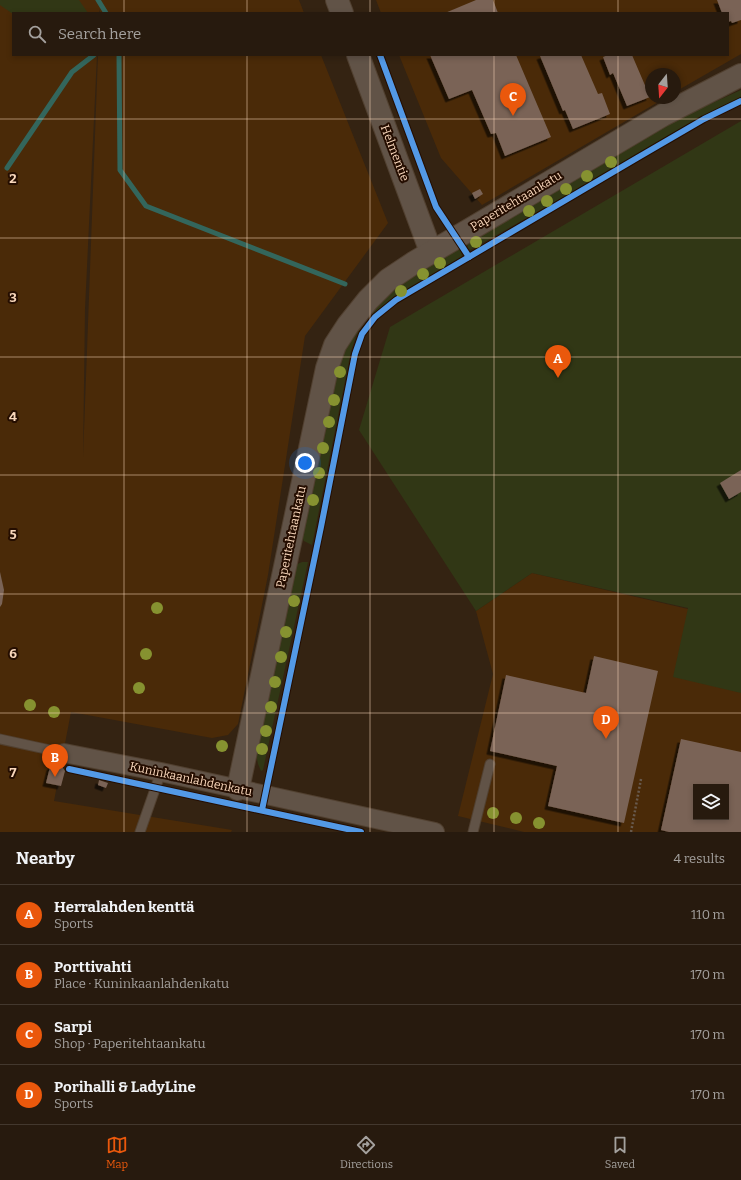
<!DOCTYPE html>
<html lang="en">
<head>
<meta charset="utf-8">
<style>
	body { margin:0; font-family:Bitter,serif; background:#2f2317; color:#f1f3f6 }
	.controls { position:absolute; right:12px; bottom:12px; display:grid; overflow:hidden; border-radius:0px; box-shadow:0 2px 6px #0003 }
	.controls button { width:36px; height:36px; display:grid; place-items:center; padding:0; border:0; border-bottom:1px solid #43382e; background:#271a0e; color:#f1f3f6; font:20px sans-serif }
	.compass { position:absolute; left:645px; top:68px; width:36px; height:36px; border-radius:50%; background:#271a0e; box-shadow:0 2px 6px #0003; rotate:197deg }
	.you { position:absolute; left:305px; top:463px; width:14px; height:14px; margin:-10px; border:3px solid #fff; border-radius:50%; background:#1a73e8; box-shadow:0 0 0 6px #1a73e833 }
	.badge { display:grid; place-items:center; width:26px; height:26px; border-radius:50%; background:#ea580c; color:#fff; font-size:13px; font-weight:700 }
	.pin { position:absolute; translate:-50% -33px; filter:drop-shadow(0 1px 2px #0008) }
	.pin::after { content:''; position:absolute; top:21px; width:14px; height:12px; background:inherit; clip-path:polygon(0 0,100% 0,50% 100%) }
	.list { margin:0; padding:0; list-style:none }
	h2 { display:flex; justify-content:space-between; align-items:center; height:52px; margin:0; padding:0 16px; font-size:17px }
	h2 small { font-size:13px; font-weight:400; color:#a4a19e }
	.list li { display:grid; grid-template-columns:26px 1fr auto; gap:12px; align-items:center; box-sizing:border-box; height:60px; padding:0 16px; border-top:1px solid #43382e }
	.list b { display:block; font-size:15px; white-space:nowrap }
	.list p { margin:0; font-size:13px; white-space:nowrap; color:#a4a19e }
	.list em { font-size:13px; font-style:normal; color:#a4a19e }
	.icon { flex:none; width:22px; height:22px; fill:none; stroke:currentColor; stroke-width:2; stroke-linecap:round; stroke-linejoin:round }
	.map { position:relative; flex:none; width:741px; height:832px; overflow:hidden }
	.search { position:absolute; background:#271a0e; box-shadow:0 2px 6px #0003; left:12px; right:12px; top:12px; height:44px; display:flex; align-items:center; gap:10px; box-sizing:border-box; padding:0 14px; border-radius:0px; color:#a4a19e; font-size:15px }
	.sheet { height:292px; background:#271a0e }
	nav { display:flex; justify-content:space-around; align-items:center; box-sizing:border-box; height:56px; border-top:1px solid #43382e; background:#271a0e; font-size:11px; color:#a4a19e }
	nav a { display:grid; justify-items:center; gap:2px }
	nav .on { color:#ea580c }
	.map>svg:first-child { display:block }
	.built { fill:#4a2a08; fill-rule:evenodd }
	.green { fill:#313715 }
	.lines { fill:none; stroke-linecap:round; stroke-linejoin:round }
	.stream { stroke:#33665c; stroke-width:5 }
	.building { fill:#7a6356; fill-rule:evenodd; filter:url(#shadow) }
	.service-casing { stroke:#514030; stroke-width:11 }
	.minor-casing { stroke:#514030; stroke-width:20 }
	.tertiary-casing { stroke:#514030; stroke-width:24 }
	.path { stroke:#685a4e; stroke-width:2.5; stroke-dasharray:2 2; stroke-linecap:butt }
	.service { stroke:#615347; stroke-width:9 }
	.minor { stroke:#615347; stroke-width:18 }
	.tertiary { stroke:#615347; stroke-width:22 }
	.cycleway-casing { stroke:#240d00; stroke-width:8 }
	.cycleway { stroke:#5399e6; stroke-width:6 }
	.tree { fill:#869230 }
	.grid { fill:none; stroke:#f9d7bb; stroke-width:1; stroke-opacity:0.55 }
	.labels { text-anchor:middle; dominant-baseline:central; stroke-width:4; stroke-linejoin:round; paint-order:stroke }
	.street-label { font-size:12px; fill:#f9d7bb; stroke:#240d00 }
	.grid-label { font-size:13px; text-anchor:middle; font-weight:bold; fill:#f9d7bb; stroke:#240d00; stroke-width:4; stroke-linejoin:round; paint-order:stroke }
</style>
</head>
<body>
<div class="map">
<svg width="741" height="832" viewBox="0 0 741 832">
	<defs>
		<filter id="shadow"><feDropShadow dx="-3.5" dy="3.5" stdDeviation="0" flood-color="#0009"/></filter>
	</defs>
	<rect width="100%" height="100%" fill="#342312"/>
	<g class="built">
		<path d="M0 0H299L304 13H100L99 9V13H13V55H97L85 309 83 458 98 55H321L388 223 305 336 268 575 238 724 228 735 212 738 71 712 54 801 232 830 231 832H0Z"/>
		<path d="M376 0H741V54L675 92V74H651V98H665L482 205 441 158 399 55H728V13H381Z"/>
		<path d="M532 573 688 609 741 692V832H524L458 816 493 674 476 611ZM696 787H726V817H696Z"/>
	</g>
	<g class="green">
		<path d="M0 0H79L88 13 13 14 0 5Z"/>
		<path d="M741 90V97L470 250 468 248 467 244 648 132Z"/>
		<path d="M741 121V693L673 677 688 608 532 573 476 611 359 430 390 327Z"/>
		<path d="M460 248 462 256 380 308 366 321 356 336 351 351 312 545 304 541 300 536 336 369 343 351 376 304 400 284Z"/>
		<path d="M302 562H308L263 770 261 771 258 764 255 749 293 566Z"/>
	</g>
	<g class="lines">
		<g class="stream">
			<path d="M98 0 106 13"/>
			<path d="M119 55 120 170 146 206 345 284"/>
			<path d="M7 168 72 72 94 55"/>
		</g>
	</g>
	<g class="building">
		<path d="M476 0H493L498 13H445Z"/>
		<path d="M717 0H741V20L732 23 731 21 728 22V13H722Z"/>
		<path d="M430 55H516L551 137 505 156 496 133 491 134 472 90 449 99Z"/>
		<path d="M543 55H581L598 94 602 93 610 114 573 129 565 110 563 111 540 56Z"/>
		<path d="M608 55H632L650 97 627 106 613 73 610 75 603 57Z"/>
		<path d="M480 189 483 194 475 199 472 193Z"/>
		<path d="M741 470V492L729 499 720 483Z"/>
		<path d="M0 572 4 590 2 604 0 607Z"/>
		<path d="M594 656 658 671 624 823 548 806 557 766 490 751 506 675 586 693Z"/>
		<path d="M681 739 741 752V832H669L661 830ZM696 787H726V817H696Z"/>
		<path d="M54 764 61 765 65 771 61 786 46 783 50 767Z"/>
		<path d="M99 780 108 783 106 788 98 785Z"/>
	</g>
	<g class="lines">
		<defs>
			<g id="service">
				<path d="M0 739 64 753"/>
				<path d="M140 832 161 772"/>
				<path d="M473 832 490 764"/>
			</g>
			<path id="minor" d="M64 753 161 772 435 832"/>
			<g id="tertiary">
				<path d="M337 0 342 13"/>
				<path d="M358 55 431 252"/>
				<path d="M238 789 327 368 335 345 348 325 368 300 388 280 415 262 663 115 741 75"/>
			</g>
		</defs>
		<use href="#service" class="service-casing"/>
		<use href="#minor" class="minor-casing"/>
		<use href="#tertiary" class="tertiary-casing"/>
		<path class="path" d="M631 832 641 779"/>
		<use href="#service" class="service"/>
		<use href="#minor" class="minor"/>
		<use href="#tertiary" class="tertiary"/>
		<defs>
			<g id="cycleway">
				<path d="M380 55 436 207 469 257"/>
				<path d="M69 769 361 832"/>
				<path d="M262 810 321 527 355 354 362 334 375 317 396 300 637 158 704 119 741 101"/>
			</g>
		</defs>
		<use href="#cycleway" class="cycleway-casing"/>
		<use href="#cycleway" class="cycleway"/>
	</g>
	<g class="tree">
		<circle cx="611" cy="162" r="6"/>
		<circle cx="587" cy="176" r="6"/>
		<circle cx="566" cy="189" r="6"/>
		<circle cx="547" cy="201" r="6"/>
		<circle cx="529" cy="211" r="6"/>
		<circle cx="476" cy="242" r="6"/>
		<circle cx="440" cy="263" r="6"/>
		<circle cx="423" cy="274" r="6"/>
		<circle cx="401" cy="291" r="6"/>
		<circle cx="340" cy="372" r="6"/>
		<circle cx="334" cy="400" r="6"/>
		<circle cx="329" cy="422" r="6"/>
		<circle cx="323" cy="448" r="6"/>
		<circle cx="319" cy="473" r="6"/>
		<circle cx="313" cy="500" r="6"/>
		<circle cx="294" cy="601" r="6"/>
		<circle cx="157" cy="608" r="6"/>
		<circle cx="286" cy="632" r="6"/>
		<circle cx="146" cy="654" r="6"/>
		<circle cx="281" cy="657" r="6"/>
		<circle cx="275" cy="682" r="6"/>
		<circle cx="139" cy="688" r="6"/>
		<circle cx="30" cy="705" r="6"/>
		<circle cx="271" cy="707" r="6"/>
		<circle cx="54" cy="712" r="6"/>
		<circle cx="266" cy="731" r="6"/>
		<circle cx="222" cy="746" r="6"/>
		<circle cx="262" cy="749" r="6"/>
		<circle cx="493" cy="813" r="6"/>
		<circle cx="516" cy="818" r="6"/>
		<circle cx="539" cy="823" r="6"/>
	</g>
	<path class="grid" d="M124 0V13M247 0V13M370 0V13M494 0V13M618 0V13M124 55V832M247 55V832M370 55V832M494 55V832M618 55V832M0 119H741M0 238H741M0 357H741M0 475H741M0 594H741M0 713H741"/>
	<g class="labels">
		<g class="street-label">
			<text transform="translate(395 153) rotate(69)">Helmentie</text>
			<text transform="translate(516 201) rotate(-31)">Paperitehtaankatu</text>
			<text transform="translate(291 537) rotate(-78)">Paperitehtaankatu</text>
			<text transform="translate(191 779) rotate(12)">Kuninkaanlahdenkatu</text>
		</g>
	</g>
	<g class="grid-label">
		<text x="13" y="183">2</text>
		<text x="13" y="302">3</text>
		<text x="13" y="421">4</text>
		<text x="13" y="539">5</text>
		<text x="13" y="658">6</text>
		<text x="13" y="777">7</text>
	</g>
</svg>
<div class="controls">
<button><svg class="icon" aria-label="layers" viewBox="0 0 24 24"><path d="M12 4l9 5-9 5-9-5zM3 14l9 5 9-5"/></svg></button>
</div>
<svg class="compass" viewBox="-18 -18 36 36"><path d="M0-13l5 13h-10z" fill="#e53935"/><path d="M0 13l5-13h-10z" fill="#a4a19e"/></svg>
<div class="you"></div>
<div class="pin badge" style="left:558px;top:378px">A</div>
<div class="pin badge" style="left:55px;top:777px">B</div>
<div class="pin badge" style="left:513px;top:116px">C</div>
<div class="pin badge" style="left:606px;top:739px">D</div>
<div class="search"><svg class="icon" aria-label="search" viewBox="0 0 24 24"><circle cx="10" cy="10" r="6"/><path d="M15 15l6 6"/></svg>Search here</div>
</div>
<section class="sheet">
<h2>Nearby<small>4 results</small></h2>
<ul class="list">
<li><span class="badge">A</span><div><b>Herralahden kenttä</b><p>Sports</p></div><em>110 m</em></li>
<li><span class="badge">B</span><div><b>Porttivahti</b><p>Place · Kuninkaanlahdenkatu</p></div><em>170 m</em></li>
<li><span class="badge">C</span><div><b>Sarpi</b><p>Shop · Paperitehtaankatu</p></div><em>170 m</em></li>
<li><span class="badge">D</span><div><b>Porihalli &amp; LadyLine</b><p>Sports</p></div><em>170 m</em></li>
</ul>
</section>
<nav>
<a class="on"><svg class="icon" aria-label="map" viewBox="0 0 24 24"><path d="M3 6l6-2 6 2 6-2v14l-6 2-6-2-6 2zM9 4v14M15 6v14"/></svg>Map</a>
<a><svg class="icon" aria-label="directions" viewBox="0 0 24 24"><path d="M12 3l9 9-9 9-9-9zM9 14v-3h6M13 9l2 2-2 2"/></svg>Directions</a>
<a><svg class="icon" aria-label="saved" viewBox="0 0 24 24"><path d="M7 4h10v16l-5-4-5 4z"/></svg>Saved</a>
</nav>
</body>
</html>
